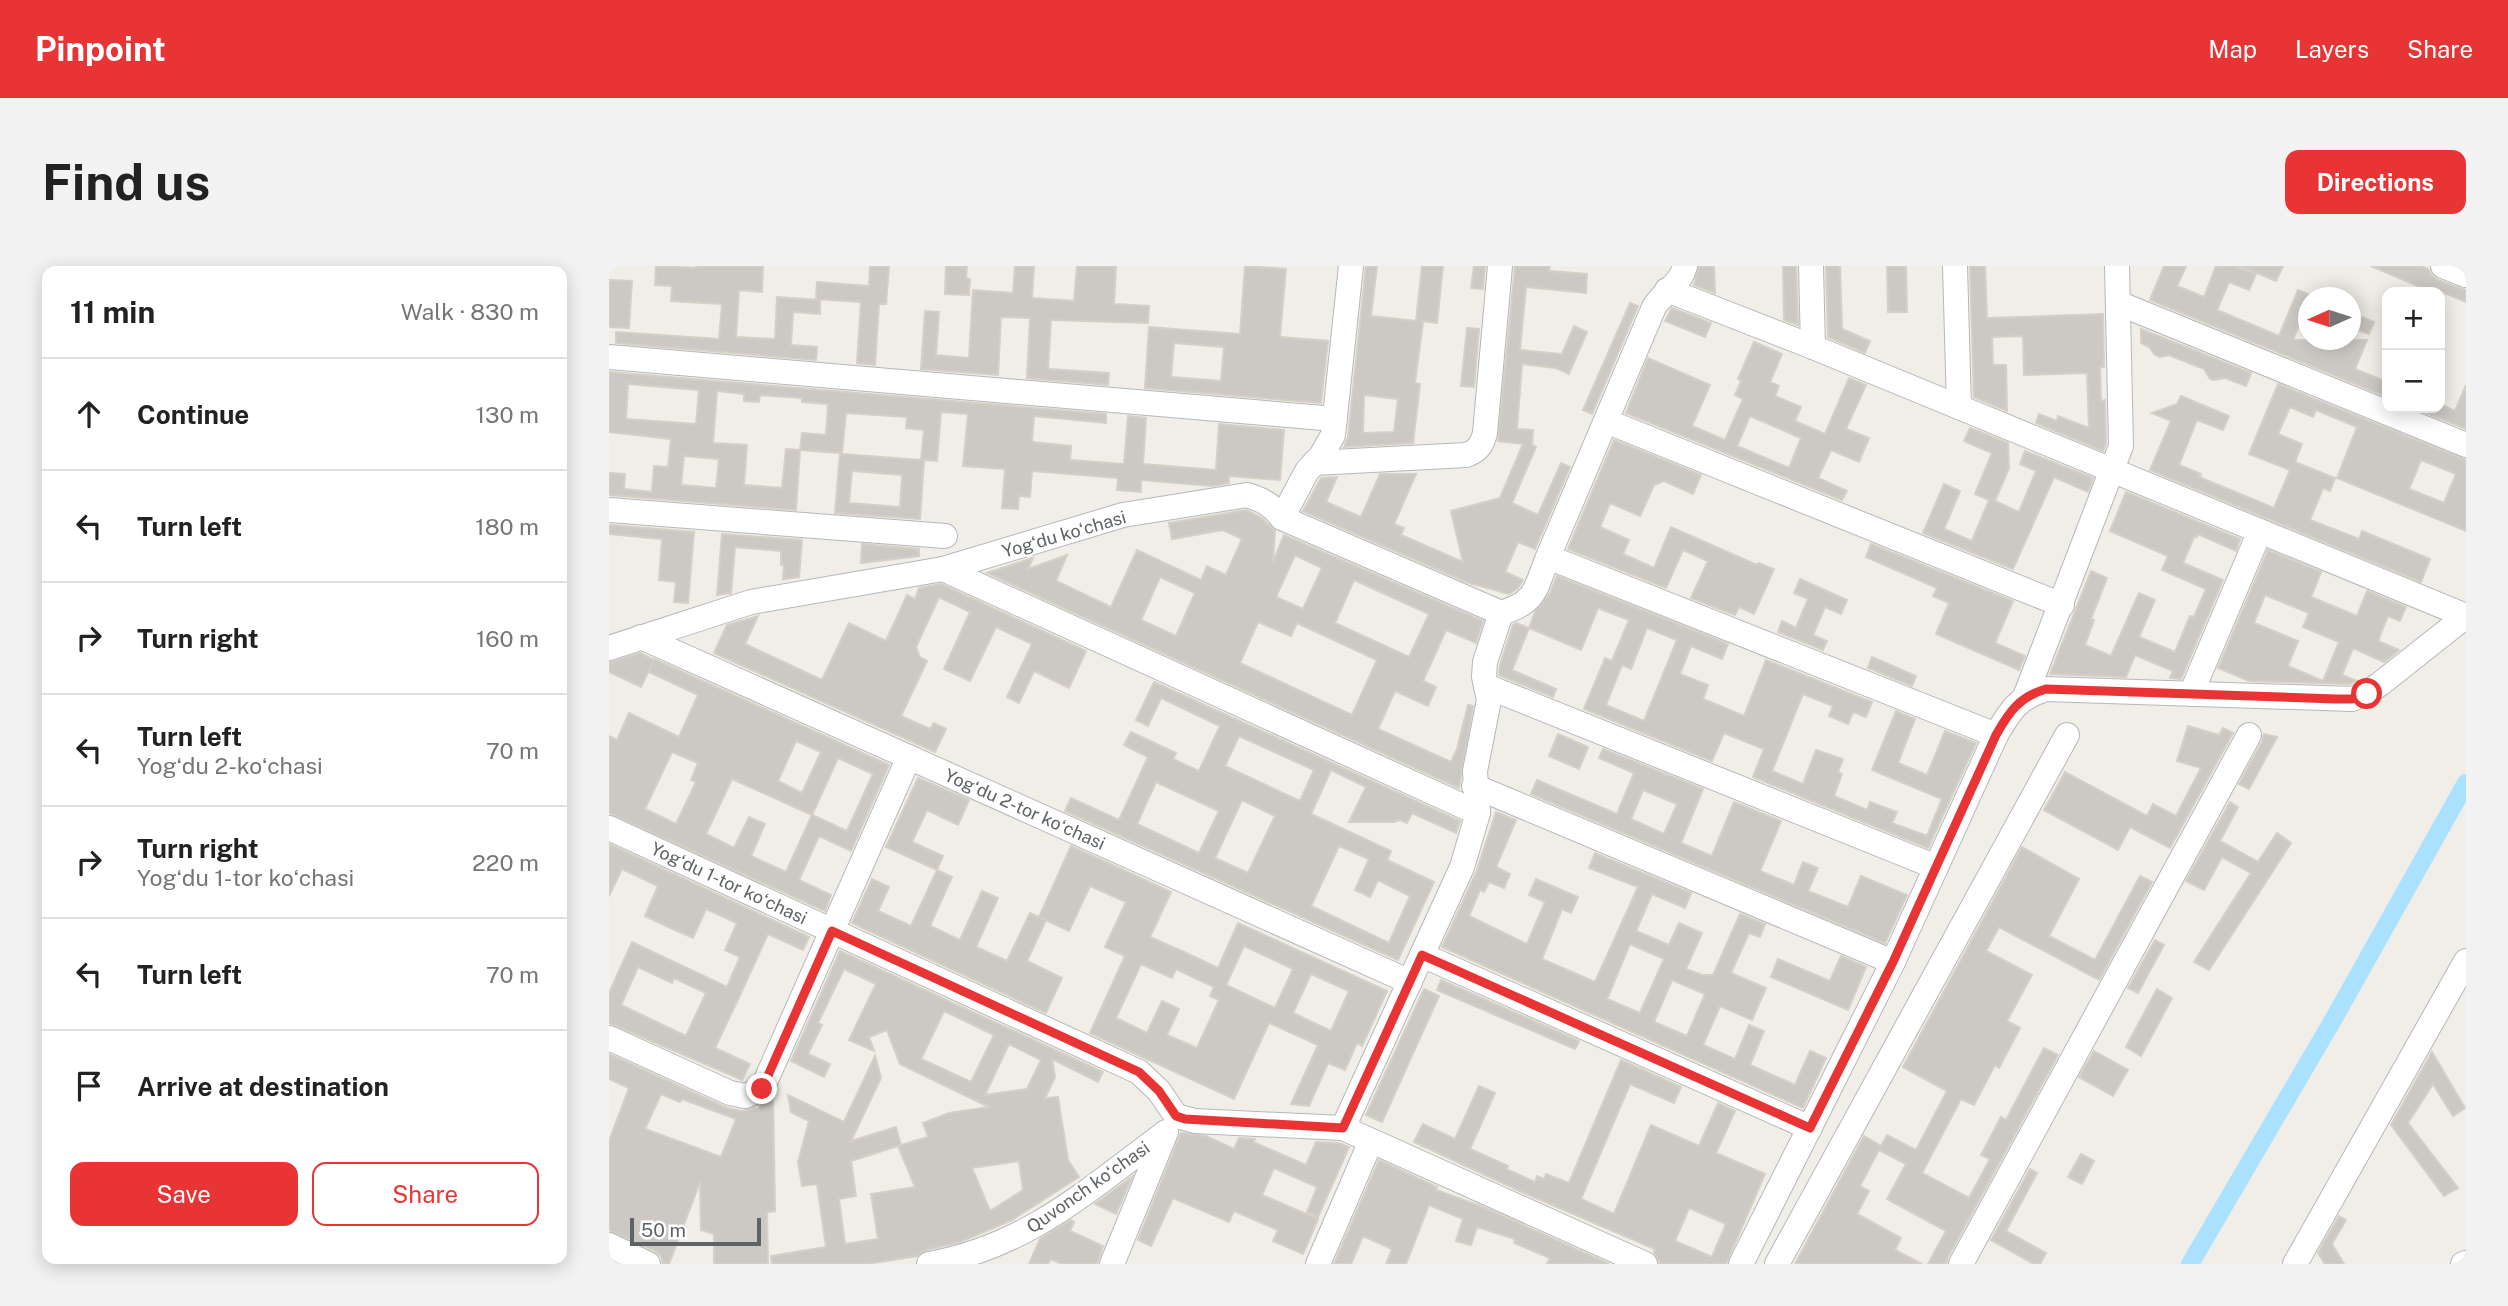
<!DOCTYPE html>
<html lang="en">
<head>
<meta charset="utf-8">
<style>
	body { margin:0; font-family:"Public Sans",sans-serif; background:#f2f2f2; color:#222 }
	.controls { position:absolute; right:21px; top:21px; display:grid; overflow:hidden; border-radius:14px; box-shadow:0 4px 18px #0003 }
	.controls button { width:63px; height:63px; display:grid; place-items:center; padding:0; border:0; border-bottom:2px solid #e0e0e0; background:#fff; color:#222; font:35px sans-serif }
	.compass { position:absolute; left:1689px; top:21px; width:63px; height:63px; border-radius:50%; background:#fff; box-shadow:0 4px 18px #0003; rotate:267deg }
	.scale { position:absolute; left:21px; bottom:18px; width:131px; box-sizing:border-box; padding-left:7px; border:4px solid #5e6367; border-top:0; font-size:19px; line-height:24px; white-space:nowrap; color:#5e6367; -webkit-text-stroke:5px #fff; paint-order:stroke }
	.stop { position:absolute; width:21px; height:21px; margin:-16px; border:5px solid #e93435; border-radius:50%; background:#fff }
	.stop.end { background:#e93435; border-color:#fff; box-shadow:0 2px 7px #0008 }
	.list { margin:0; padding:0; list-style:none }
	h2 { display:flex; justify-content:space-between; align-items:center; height:91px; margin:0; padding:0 28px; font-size:30px }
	h2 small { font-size:23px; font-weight:400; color:#767676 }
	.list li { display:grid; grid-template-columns:46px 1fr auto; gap:21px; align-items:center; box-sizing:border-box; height:112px; padding:0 28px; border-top:2px solid #e0e0e0 }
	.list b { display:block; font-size:26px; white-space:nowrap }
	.list p { margin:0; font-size:23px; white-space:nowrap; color:#767676 }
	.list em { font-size:23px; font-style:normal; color:#767676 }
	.actions { display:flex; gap:14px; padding:21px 28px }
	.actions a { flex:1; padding:16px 0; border:2px solid #e93435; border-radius:14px; text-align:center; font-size:24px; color:#e93435 }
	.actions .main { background:#e93435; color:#fff }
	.icon { flex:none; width:38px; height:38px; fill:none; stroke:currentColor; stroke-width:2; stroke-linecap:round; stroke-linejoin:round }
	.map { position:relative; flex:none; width:1857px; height:998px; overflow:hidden; border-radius:14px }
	header { display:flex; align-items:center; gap:42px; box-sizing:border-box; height:98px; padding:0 35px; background:#e93435; color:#fff }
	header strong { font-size:33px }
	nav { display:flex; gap:38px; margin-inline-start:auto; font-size:24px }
	.intro { display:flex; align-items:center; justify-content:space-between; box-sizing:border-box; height:168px; padding:0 42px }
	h1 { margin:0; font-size:49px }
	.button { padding:18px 32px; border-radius:14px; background:#e93435; color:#fff; font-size:24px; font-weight:700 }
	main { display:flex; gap:42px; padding:0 42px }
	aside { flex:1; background:#fff; border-radius:14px; box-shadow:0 4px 18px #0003 }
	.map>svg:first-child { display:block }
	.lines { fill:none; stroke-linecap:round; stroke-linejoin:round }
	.canal { stroke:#a9e1ff; stroke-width:18 }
	.building { fill:#ccc9c4; stroke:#d5cfc5; stroke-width:2; fill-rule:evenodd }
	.minor-casing { stroke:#b4b8bb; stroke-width:26 }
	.minor { stroke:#fff; stroke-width:24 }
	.route { stroke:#e93435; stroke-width:9 }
	.labels { text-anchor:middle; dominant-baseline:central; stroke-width:5; stroke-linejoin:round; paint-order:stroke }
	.street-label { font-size:18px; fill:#5e6367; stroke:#fff }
</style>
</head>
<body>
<header>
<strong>Pinpoint</strong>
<nav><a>Map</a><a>Layers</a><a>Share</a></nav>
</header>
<div class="intro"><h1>Find us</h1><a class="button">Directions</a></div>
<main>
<aside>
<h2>11 min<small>Walk · 830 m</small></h2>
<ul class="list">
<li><svg class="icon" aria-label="ahead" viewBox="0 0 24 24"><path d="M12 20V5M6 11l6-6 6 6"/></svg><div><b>Continue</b></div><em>130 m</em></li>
<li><svg class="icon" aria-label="left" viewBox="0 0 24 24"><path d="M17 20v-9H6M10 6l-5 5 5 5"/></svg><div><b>Turn left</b></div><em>180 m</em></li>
<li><svg class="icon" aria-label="right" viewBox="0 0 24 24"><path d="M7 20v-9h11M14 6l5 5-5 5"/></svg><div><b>Turn right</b></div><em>160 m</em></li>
<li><svg class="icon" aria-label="left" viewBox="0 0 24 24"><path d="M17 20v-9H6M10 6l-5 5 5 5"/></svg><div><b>Turn left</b><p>Yogʻdu 2-koʻchasi</p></div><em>70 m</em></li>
<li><svg class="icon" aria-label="right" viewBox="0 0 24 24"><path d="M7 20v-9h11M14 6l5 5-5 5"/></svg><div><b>Turn right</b><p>Yogʻdu 1-tor koʻchasi</p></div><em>220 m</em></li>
<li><svg class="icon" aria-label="left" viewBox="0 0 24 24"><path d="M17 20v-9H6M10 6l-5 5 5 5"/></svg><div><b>Turn left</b></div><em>70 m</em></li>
<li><svg class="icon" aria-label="arrive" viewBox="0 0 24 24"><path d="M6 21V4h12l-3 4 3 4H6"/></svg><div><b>Arrive at destination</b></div></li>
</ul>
<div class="actions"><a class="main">Save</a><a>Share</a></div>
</aside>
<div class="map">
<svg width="1857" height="998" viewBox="0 0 1857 998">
	<rect width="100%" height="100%" fill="#f0eee7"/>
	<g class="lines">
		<path class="canal" d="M1581 998 1724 754 1857 517"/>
	</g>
	<g class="building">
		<path d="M47 0 87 2V0H154L153 26 130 24 127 71 166 73 168 31 211 34V48L184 46 182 79 208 81 207 94 7 77V66L110 73 113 38 62 35 63 20 46 19Z"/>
		<path d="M261 0H280L277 38H270L266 99 248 97 252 36 207 33 208 16 260 20Z"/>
		<path d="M337 0H358L357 12 361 13 360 29 336 28Z"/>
		<path d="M406 0H425L423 32 465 35 468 0H507L505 38 540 40 539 57 442 54 439 103 500 107 499 119 418 112 421 52 392 51 389 109 312 103 316 45 330 46 327 89 360 92 364 24 404 27Z"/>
		<path d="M636 0 677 3 671 71 719 75 712 137 536 122 540 61 631 68ZM565 77 615 81 612 115 562 111Z"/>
		<path d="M757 0H768L762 50 807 55 813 0H834L828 57 812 55 814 56 806 117 811 118 804 177 735 181 739 171ZM755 129 789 133 785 166 754 167Z"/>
		<path d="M865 0H876L874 23 862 22Z"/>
		<path d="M906 0H941L940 5 978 8 977 27 917 21 911 84 953 88 965 60 978 66 960 108 947 102 913 98 908 163 924 164 923 179 927 181 903 237 929 249 952 197 961 201 926 283 909 276 896 306 914 314 909 322 900 328 860 317 694 245 712 212 728 211 717 236 752 251 771 208H807L785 258 795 262 792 269 854 296 842 245 891 232 914 178 889 175Z"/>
		<path d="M1090 0H1105L1106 27 1085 19Z"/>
		<path d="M1174 0H1187L1189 59 1175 54Z"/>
		<path d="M1217 0H1231L1233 63 1261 75 1256 87 1219 71Z"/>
		<path d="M1278 0H1297L1298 46H1279Z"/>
		<path d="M1361 0H1376L1378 52 1494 48 1495 101H1491L1492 135 1496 134 1497 177 1494 185 1427 157 1430 148 1448 155 1449 150 1480 162 1478 107 1415 109 1414 70 1383 71 1384 99H1397L1398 145 1365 131Z"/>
		<path d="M1555 0H1577L1568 20 1595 31 1607 0H1626L1647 8 1640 24 1620 16 1608 44 1670 70 1689 24 1699 28V36L1684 74H1758L1746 103 1778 116V131L1541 34Z"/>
		<path d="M1631 0H1674L1667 15Z"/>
		<path d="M1762 0H1812L1819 3 1823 10 1829 14 1857 24V36L1833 26H1814L1816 23Z"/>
		<path d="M0 14 23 15 20 62 0 61Z"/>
		<path d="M1021 37 1029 40 983 148 974 144Z"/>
		<path d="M1063 42 1102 57 1096 71 1056 55Z"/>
		<path d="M1741 46 1765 56 1760 68 1741 61Z"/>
		<path d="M858 62 870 63 865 121 852 120Z"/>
		<path d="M1532 63 1642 107 1637 120 1616 112 1605 114 1601 113 1595 103 1560 89 1551 91 1546 89 1540 81 1532 77Z"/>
		<path d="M1145 76 1173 88 1161 116 1170 120 1166 130 1192 141 1186 155 1216 168 1240 112 1257 119 1237 163 1260 172 1250 196 1222 184 1209 212 1238 225 1233 234 1017 147 1039 92 1101 119 1083 160 1116 174 1134 133 1126 129 1132 115 1129 113ZM1141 150 1192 172 1180 202 1128 180Z"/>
		<path d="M0 106 497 148V157L425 150 423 176 462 180 461 194 515 198 519 150 537 152 534 198 607 204 610 158 675 164 671 214 620 210V217L603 220 532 214V226L508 224 509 212 423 205 421 231 410 230 409 243 393 242 396 203 354 200 359 148 332 146 328 195 315 194 311 253 226 247 231 187 191 184 193 167 217 169 219 138 193 136V132L151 129 150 136 135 135V128L108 125 104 177 138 179 135 219 173 222 177 183 191 184 187 244 0 229V207L16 208 15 223 43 226 45 200 59 201 62 173 0 166ZM19 118 90 124 87 158 17 153ZM237 147 298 151 297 162 315 164 312 194 233 188ZM75 190 110 193 107 222 72 219ZM243 205 293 209 291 241 240 237Z"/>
		<path d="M1669 118 1857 194V265L1728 212 1748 161 1707 144 1704 151 1681 141 1669 168 1693 178 1686 196 1726 212 1721 225 1714 222 1701 254 1750 273 1753 265 1821 293 1812 316 1541 204 1562 155 1543 147 1568 138 1572 130 1620 150 1614 164 1588 154 1570 199 1592 208 1590 211 1665 242 1681 204 1640 188ZM1812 194 1847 208 1835 237 1800 223Z"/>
		<path d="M1857 119V163L1805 142H1831V138L1846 145Z"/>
		<path d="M1361 162 1399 177 1400 202 1386 235 1410 246 1427 205 1411 198 1416 185 1484 212 1479 226 1445 211 1404 303 1314 267 1335 218 1351 225 1335 263 1363 275 1380 234 1366 228 1383 187 1355 175Z"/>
		<path d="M1005 174 1092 209 1084 228 1055 215 1045 219 1031 250 1001 237 991 261 1020 274 1014 288 1045 302 1062 261 1148 299 1149 297 1165 303 1145 348 1130 341 1126 349 1082 332 1099 295 1074 284 1057 322 959 283Z"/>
		<path d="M1517 226 1631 273 1627 285 1589 268 1588 271H1585L1574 297 1614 314 1572 413 1561 412 1564 405 1526 389 1517 411 1441 408 1482 305 1498 312 1482 353 1485 354 1476 379 1502 390 1530 327 1546 334 1530 371 1566 386 1581 350 1585 351 1597 323 1553 304 1559 290 1501 265Z"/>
		<path d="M637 244 653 252 666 265 664 296 675 269 874 355 867 377 837 364 814 415 827 421 819 440 786 425 769 463 842 496 848 483 859 439 864 440 850 522 378 307 424 292 419 303 458 289 447 315 502 341 528 284 592 314 598 300 617 309 633 273 614 264 563 273 560 257ZM686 289 713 302 694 343 667 331ZM551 311 586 327 567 370 532 354ZM745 314 820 348 800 391 726 357ZM649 356 682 370 688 357 768 394 743 449 631 397Z"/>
		<path d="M0 259 85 266 79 337 65 336 67 316 50 314 53 273 0 268Z"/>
		<path d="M113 268 193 274 190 311 174 313 175 299H172V285L126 281 122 327 108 329Z"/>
		<path d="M253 278 310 283V290L252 297Z"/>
		<path d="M1262 278 1404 335 1386 377 1416 390 1410 404 1327 368 1340 337 1324 330 1328 322 1257 291Z"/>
		<path d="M1659 284 1712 306 1702 331 1748 350 1758 325 1797 341 1791 355 1779 350 1769 375 1790 384 1775 396 1744 382 1733 409 1748 415 1740 418 1640 415 1609 402ZM1656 329 1700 347 1694 361 1730 376 1714 415 1679 400 1689 375 1645 357Z"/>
		<path d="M948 310 1119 378 1113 393 1082 380 1071 408 1099 419 1094 433 1135 450 1157 394 1263 436 1257 451 1244 446 1239 458 1220 450 1224 440 1194 428 1163 505 1194 518 1207 484 1234 493 1229 506 1233 508 1225 530 1258 544 1261 536 1288 546 1283 557 1318 570 1333 533 1263 504 1287 445 1306 453 1289 497 1318 509 1336 465 1367 477 1319 582 1144 511 1155 483 1115 467 1103 495 975 443 996 392 1003 395 1020 354 989 342 972 384 920 362 926 346 941 327ZM1038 362 1068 374 1035 455 997 439 1013 399 1022 403Z"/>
		<path d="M1191 313 1238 334 1232 348 1216 341 1204 369 1218 375 1214 384 1169 366 1173 355 1187 362 1199 333 1185 327Z"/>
		<path d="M332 318 477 385 460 422 425 405 410 437 398 431 423 378 387 361 361 415 335 403 361 346 330 331 307 381 311 391 318 395 292 450 321 463 325 457 337 463 326 486 105 387 118 359 149 350 136 378 213 414 240 357 277 375 298 329 306 333 310 322Z"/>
		<path d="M907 357 920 362 903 404 947 423 944 431 890 409 891 399 904 359Z"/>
		<path d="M31 387 45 394 32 421 0 406V396Z"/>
		<path d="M1263 391 1307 410 1303 420 1259 402Z"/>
		<path d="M45 393 280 499 242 585 210 570 190 614 222 629 216 645 0 547V470L8 474 20 447 70 471 89 429 40 406ZM187 475 212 486 193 527 169 515ZM63 486 89 497 82 514 87 516 67 558 36 543ZM229 492 264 508 238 565 203 549ZM123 513 203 549 177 606 142 590 156 558 140 551 125 582 97 568Z"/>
		<path d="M545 416 851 555 847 567 803 547 798 557 791 554 785 556H740L757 521 722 504 702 548 782 585 778 594 825 616 789 694 456 545 462 532 510 554 539 491 515 479 522 466 567 487 564 493 590 505 611 460 552 432 539 460 527 454ZM630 470 705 504 691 535 616 500ZM547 516 610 545 590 587 528 558ZM633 534 666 550 639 607 606 592ZM730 580 760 593 746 624 761 631 769 614 801 630 780 677 702 640Z"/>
		<path d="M1579 460 1610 469 1614 462 1624 467 1561 582 1521 561 1509 584 1435 544 1456 506 1538 550 1544 538 1567 550 1592 502 1568 495Z"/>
		<path d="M949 468 979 481 970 503 940 490Z"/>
		<path d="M1655 468 1668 471 1640 523 1630 518 1653 476Z"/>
		<path d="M994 483 1094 523 1072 577 1103 590 1125 536 1172 555 1151 605 1185 619 1194 596 1209 602 1199 625 1239 641 1252 610 1298 629 1276 677 922 528 928 514 1008 548 1025 507 990 492ZM1034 524 1068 538 1055 568 1022 553Z"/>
		<path d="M309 512 360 534 349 559 318 544 303 576 334 590 328 604 277 581Z"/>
		<path d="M1621 536 1629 541 1611 575 1649 596 1668 567 1682 577 1600 704 1585 696 1642 607 1613 591 1595 624 1577 615Z"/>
		<path d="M887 546 907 554 887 601 901 608 895 622 880 616 875 626 871 624 860 650 918 678 936 636 920 629 927 613 969 631 962 647 953 643 933 693 986 716 1029 621 980 602 986 587 1082 627 1076 642 1043 628 1027 665 1060 679 1070 657 1093 667 1077 703 1093 709H1104L1131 648 1156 658 1151 671 1140 667 1122 707 1157 722 1143 754 1111 740 1094 779 1126 793 1140 759 1155 765 1141 799 1186 819 1201 785 1217 792 1194 842 833 681 867 607ZM1021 678 1055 693 1031 747 998 733ZM1063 714 1096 728 1078 770 1045 756Z"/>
		<path d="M0 578 200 671 194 684 159 668 132 727 106 782 141 798 133 814 0 757V727L23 676 118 721 131 691 116 684 128 657 97 643 84 672 57 660 36 650 49 620 13 603 0 630ZM29 701 63 717 65 712 97 727 77 770 12 739Z"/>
		<path d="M462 580 562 626 541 671 575 686 609 702 629 657 778 725 753 780 748 777 736 804 719 797 700 840 682 838 709 779 660 757 625 833 481 767 516 690 496 681 517 636 481 620 460 665 430 651ZM635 680 684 703 666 742 617 719ZM532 698 563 712 567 703 605 721 601 730 610 734 588 782 558 769 570 743 553 735 538 767 507 752ZM702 708 740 725 722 765 684 747Z"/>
		<path d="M1413 581 1470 613 1440 670 1486 694 1531 610 1543 616 1490 714 1390 661 1377 685 1423 709 1398 755 1411 762 1390 802 1386 799 1365 839 1352 833 1313 907 1360 932 1381 893 1372 889 1392 851 1397 854 1435 782 1449 789 1339 991 1337 998H1319L1337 965 1278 933 1297 898 1270 884 1278 869 1307 884 1338 825 1294 801Z"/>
		<path d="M328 604 343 611 321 660 351 674 373 625 389 632 367 681 398 695 421 647 437 654 418 695 453 712 437 747 243 657 263 613 280 621 269 645 302 660Z"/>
		<path d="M1546 674 1555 679 1529 727 1519 722Z"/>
		<path d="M231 685 494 806 489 816 443 793 446 811 436 832 449 831 459 894 470 911 403 954 351 976 317 984 308 990 258 998H163L162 990 217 981 208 918 193 920 189 896 200 855 182 846 179 829 235 856 266 790 272 812 242 875 287 861 292 879 242 895 247 930 230 933 236 978 269 973 262 928 306 921 289 880 319 871 314 857 340 847 380 841 291 798 278 764 260 771 265 785 240 774 267 718 235 703 209 757 213 759 199 788 221 798 215 811 182 795ZM335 745 385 769 362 816 312 793ZM400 778 432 794 418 823 376 829ZM410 895 414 924 381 945 363 902Z"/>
		<path d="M1232 690 1257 701 1239 744 1162 711 1169 693 1221 715Z"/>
		<path d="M832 714 970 775 966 783 828 724Z"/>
		<path d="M815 723 830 730 773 856 757 849Z"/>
		<path d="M1548 723 1563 732 1532 790 1517 781Z"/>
		<path d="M1485 785 1519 804 1504 830 1470 811Z"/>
		<path d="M1823 786 1856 842 1844 850 1824 818 1799 857 1849 922 1835 930 1782 859Z"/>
		<path d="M0 788 118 842 133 845 145 842 149 844 151 840 164 832 166 945 158 946 159 998H105V968L92 964 91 916 60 998H54L52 990 46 985 0 964V875L20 822 0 813ZM52 828 71 836 73 833 127 853 112 891 36 863Z"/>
		<path d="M1012 794 1072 821 1065 837 1021 818 972 933 1005 948 1042 859 1090 880 1109 837 1126 845 1107 887 1156 908 1117 998H1051L1045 986 1046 983 913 926 805 876 814 858 846 873 870 820 886 827 861 883 899 900 897 903 926 916 928 910 935 913 937 908 960 917ZM1080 942 1117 958 1103 991 1066 975Z"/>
		<path d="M572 867 597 870 625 883 630 872 646 873 644 876 697 899 707 876 730 877 740 881 709 951 698 946 708 921 665 902 653 929 709 953 694 988 664 975 669 964 625 945 620 956 564 932 542 980 529 974Z"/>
		<path d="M1255 870 1272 880 1251 920 1260 925 1248 948 1292 972 1286 984 1313 998H1186Z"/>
		<path d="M1472 888 1485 895 1473 918 1459 911Z"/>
		<path d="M770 894 828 921 827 924 874 941 1000 998H938L941 992 905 977 906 973 868 961 862 979 847 975 854 953 820 939 797 998H777L783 983 754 970 742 998H725Z"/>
		<path d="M1421 903 1428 907 1397 965 1437 987 1431 998H1425L1382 974Z"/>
		<path d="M523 911 507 948 486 938 509 921Z"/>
		<path d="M1730 950 1737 954 1723 978 1735 998H1716L1709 987Z"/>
		<path d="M462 954 465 956 461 965 494 980 488 998H453L442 993 439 998H420L431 973Z"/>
	</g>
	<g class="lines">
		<defs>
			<g id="minor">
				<path d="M1202 0 1204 81"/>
				<path d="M1346 0 1350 141"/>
				<path d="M1834 0 1857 9"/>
				<path d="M1058 24 1204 81 1857 350 1771 418 1758 427 1743 433 1437 423C1408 432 1401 445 1387 469L1284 696 1132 998"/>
				<path d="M1509 37 1857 179"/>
				<path d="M0 91 726 153"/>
				<path d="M997 155 1453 339"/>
				<path d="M705 197 857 189C869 185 873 179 876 167L891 0"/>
				<path d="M0 244 336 270"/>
				<path d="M673 252 698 205 712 190 724 169 742 0"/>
				<path d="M939 291 1045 41C1055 25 1072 18 1076 0"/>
				<path d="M334 303 869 547"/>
				<path d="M892 347C928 336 926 323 939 291L1387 469"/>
				<path d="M32 371 801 716"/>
				<path d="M0 382 142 336 334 303 514 249 638 229C654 234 663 239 673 252L892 347"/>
				<path d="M877 420 1327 601"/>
				<path d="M1582 428 1651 265"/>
				<path d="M1416 431 1512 180 1508 0"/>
				<path d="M865 520 1284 696"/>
				<path d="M0 562 530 806 550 825 567 850 586 855 734 862 1036 998"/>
				<path d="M813 689 1201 862"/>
				<path d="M0 772 121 827 136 830 153 823 300 491"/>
				<path d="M734 862 853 601 869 547 866 505 880 434 875 411 876 396 892 347"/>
				<path d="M0 979 39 998"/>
				<path d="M320 998C417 981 479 924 556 867"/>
				<path d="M503 998 557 866"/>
				<path d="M709 998 762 875"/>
				<path d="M1168 998 1458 469"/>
				<path d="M1352 998 1640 469"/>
				<path d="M1686 998 1857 695"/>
				<path d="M1854 998 1857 997"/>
			</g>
		</defs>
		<use href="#minor" class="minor-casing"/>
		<use href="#minor" class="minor"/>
	</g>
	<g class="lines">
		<path class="route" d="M153 823 223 665 530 806 550 825 567 850 576 853 734 862 813 689 1201 862 1284 696 1387 469C1400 446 1410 431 1437 423L1727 433H1743L1758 428"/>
	</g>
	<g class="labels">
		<g class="street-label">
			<text transform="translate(455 268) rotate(-16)">Yogʻdu koʻchasi</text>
			<text transform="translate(416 543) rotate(24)">Yogʻdu 2-tor koʻchasi</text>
			<text transform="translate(120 617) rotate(25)">Yogʻdu 1-tor koʻchasi</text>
			<text transform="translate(479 921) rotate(-35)">Quvonch koʻchasi</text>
		</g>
	</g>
</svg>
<div class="controls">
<button>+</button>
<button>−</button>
</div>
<svg class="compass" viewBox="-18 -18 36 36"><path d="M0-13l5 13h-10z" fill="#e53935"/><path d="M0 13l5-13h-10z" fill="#767676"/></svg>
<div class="scale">50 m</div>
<div class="stop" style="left:1758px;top:428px"></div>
<div class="stop end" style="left:153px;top:823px"></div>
</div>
</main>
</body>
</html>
